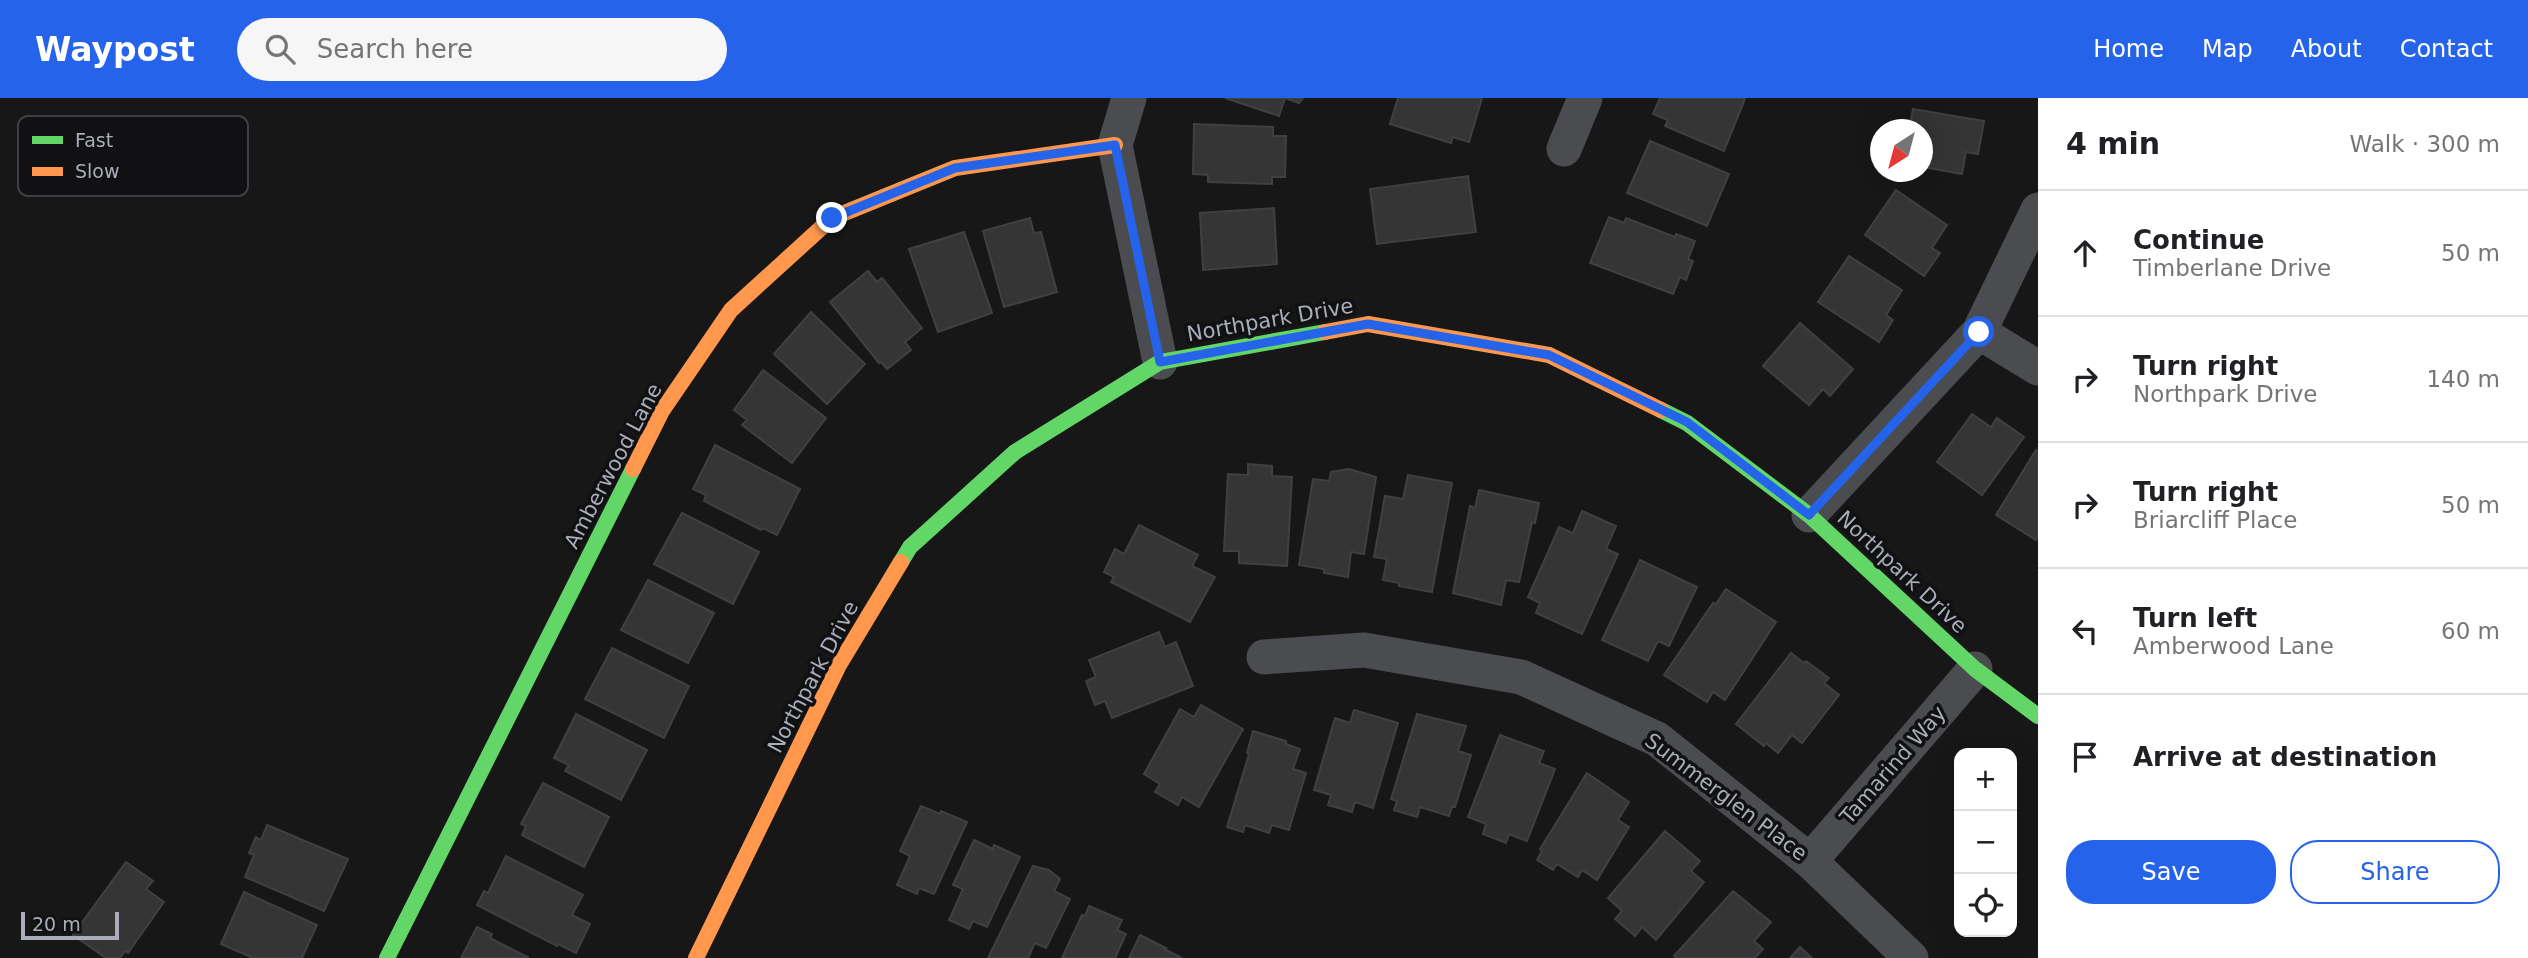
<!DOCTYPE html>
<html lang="en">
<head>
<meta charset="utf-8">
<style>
	body { margin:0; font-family:"DejaVu Sans",sans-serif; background:#f6f6f6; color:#202124 }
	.controls { position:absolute; right:21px; bottom:21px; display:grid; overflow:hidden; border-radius:14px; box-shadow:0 7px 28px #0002 }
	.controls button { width:63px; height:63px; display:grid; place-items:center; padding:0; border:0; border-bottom:2px solid #e0e0e0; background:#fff; color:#202124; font:35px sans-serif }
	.compass { position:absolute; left:1870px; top:21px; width:63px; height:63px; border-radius:50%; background:#fff; box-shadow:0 7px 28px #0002; rotate:216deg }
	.scale { position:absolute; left:21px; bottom:18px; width:98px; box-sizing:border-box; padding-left:7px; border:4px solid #a8adb8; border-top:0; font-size:19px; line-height:24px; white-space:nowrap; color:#a8adb8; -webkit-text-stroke:5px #111113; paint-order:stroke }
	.stop { position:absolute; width:21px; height:21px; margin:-16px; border:5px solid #2563eb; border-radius:50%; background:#fff }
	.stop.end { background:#2563eb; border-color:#fff; box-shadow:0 2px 7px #0008 }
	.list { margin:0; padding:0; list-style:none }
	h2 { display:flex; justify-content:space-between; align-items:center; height:91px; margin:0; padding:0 28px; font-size:30px }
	h2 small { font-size:23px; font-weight:400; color:#757577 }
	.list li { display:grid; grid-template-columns:46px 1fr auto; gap:21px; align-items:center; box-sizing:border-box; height:126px; padding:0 28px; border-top:2px solid #e0e0e0 }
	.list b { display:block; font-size:26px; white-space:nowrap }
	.list p { margin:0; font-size:23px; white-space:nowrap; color:#757577 }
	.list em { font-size:23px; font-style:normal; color:#757577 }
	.actions { display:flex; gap:14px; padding:21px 28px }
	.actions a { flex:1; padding:16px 0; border:2px solid #2563eb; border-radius:28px; text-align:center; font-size:24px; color:#2563eb }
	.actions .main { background:#2563eb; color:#fff }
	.icon { flex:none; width:38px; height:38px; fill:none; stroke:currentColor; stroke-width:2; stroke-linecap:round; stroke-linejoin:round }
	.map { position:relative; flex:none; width:2038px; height:860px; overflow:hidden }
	header { display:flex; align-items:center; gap:42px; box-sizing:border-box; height:98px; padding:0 35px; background:#2563eb; color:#fff }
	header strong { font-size:33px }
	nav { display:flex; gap:38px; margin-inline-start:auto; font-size:24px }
	.search { width:490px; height:63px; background:#f6f6f6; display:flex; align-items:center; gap:18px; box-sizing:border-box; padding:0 24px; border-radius:38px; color:#757577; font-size:26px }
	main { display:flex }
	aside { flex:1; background:#fff }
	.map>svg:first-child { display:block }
	.building { fill:#353536; stroke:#3f4043; stroke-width:2 }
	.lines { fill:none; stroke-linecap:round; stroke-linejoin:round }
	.street { stroke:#4b4c50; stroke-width:35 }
	.fast { stroke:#63d668; stroke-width:16 }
	.slow { stroke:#ff974d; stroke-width:16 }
	.route { stroke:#2563eb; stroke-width:9 }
	.labels { text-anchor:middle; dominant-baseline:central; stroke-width:7; stroke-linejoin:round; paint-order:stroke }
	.street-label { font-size:21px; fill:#a8adb8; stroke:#111113 }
	.key { fill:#111113; stroke:#3e4045; stroke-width:2 }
	.key-label { font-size:19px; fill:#a8adb8 }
</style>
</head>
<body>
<header>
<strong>Waypost</strong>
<div class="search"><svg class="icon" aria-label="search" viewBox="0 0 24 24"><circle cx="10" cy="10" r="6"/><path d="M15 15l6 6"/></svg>Search here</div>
<nav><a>Home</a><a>Map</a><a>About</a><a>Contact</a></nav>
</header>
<main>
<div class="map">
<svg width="2038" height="860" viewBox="0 0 2038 860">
	<rect width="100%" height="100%" fill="#171717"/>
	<g class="building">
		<path d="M1225 0H1303L1299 5 1285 0 1279 18Z"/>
		<path d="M1398 0H1482L1469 44 1453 39 1451 45 1390 26Z"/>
		<path d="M1660 0H1743L1745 1 1724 53 1665 28 1668 22 1653 16Z"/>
		<path d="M1913 11 1984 23 1978 56 1966 54 1962 76 1923 69V32H1909Z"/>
		<path d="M1194 26 1273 29V38H1286L1285 79H1272V86L1208 84V77L1193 76Z"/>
		<path d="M1650 43 1729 76 1707 128 1627 95Z"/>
		<path d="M1468 78 1476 134 1377 146 1370 91Z"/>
		<path d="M1896 92 1947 127 1932 150 1940 155 1924 178 1865 137Z"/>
		<path d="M1274 110 1277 166 1203 172 1200 115Z"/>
		<path d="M1609 119 1624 125 1626 120 1675 139 1676 136 1695 143 1688 161 1693 163 1686 182 1680 179 1673 196 1590 165Z"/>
		<path d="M1030 120 1034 135 1041 134 1057 194 1004 209 983 133Z"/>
		<path d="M964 134 992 215 938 234 909 151Z"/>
		<path d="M1849 158 1902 192 1886 217 1893 222 1879 244 1818 204Z"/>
		<path d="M868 173 877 184 882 180 922 230 905 244 911 252 887 271 881 264 879 265 830 204Z"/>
		<path d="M811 214 865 266 827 306 774 256Z"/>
		<path d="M1800 225 1853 271 1830 298 1823 291 1809 307 1763 268Z"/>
		<path d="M763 272 826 320 792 365 742 327 747 322 734 312Z"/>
		<path d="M1972 316 1991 329 1997 320 2024 339 1982 397 1937 364Z"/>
		<path d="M715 347 800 391 777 437 762 430 761 432 704 403 706 397 693 391Z"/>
		<path d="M2036 352 2038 353V438L2036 442 1996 417Z"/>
		<path d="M1248 366 1272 368V378L1292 379 1287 468 1239 465V453H1224L1228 376 1248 377Z"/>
		<path d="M1349 371 1376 379 1364 456 1351 454 1348 479 1324 475V471L1299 467 1313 381 1329 383 1331 374Z"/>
		<path d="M1408 377 1452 385 1432 494 1399 488V485L1383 482 1387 461 1374 459 1385 398 1403 401Z"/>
		<path d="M1479 392 1539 405 1535 425 1532 424 1519 484 1506 482 1501 507 1453 495 1470 408 1475 410Z"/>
		<path d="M1582 413 1616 428 1606 451 1618 456 1582 536 1536 515 1540 505 1528 499 1559 429 1573 435Z"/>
		<path d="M682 415 759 454 733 506 654 466Z"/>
		<path d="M1139 427 1198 457 1192 468 1215 479 1190 524 1111 484 1114 479 1104 474 1115 451 1124 456Z"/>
		<path d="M1640 462 1697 489 1669 548 1658 543 1648 563 1602 542Z"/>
		<path d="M648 482 714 515 688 565 621 532Z"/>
		<path d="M1726 491 1776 524 1725 602 1713 594 1707 604 1664 577 1713 505 1716 506Z"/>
		<path d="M1159 534 1165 549 1176 544 1193 588 1112 620 1105 603 1095 607 1086 583 1096 579 1089 562Z"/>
		<path d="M612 550 689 588 664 640 585 601Z"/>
		<path d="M1791 555 1804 565 1806 563 1829 580 1824 585 1839 597 1802 645 1792 637 1778 655 1766 645 1764 648 1736 626Z"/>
		<path d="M1201 607 1243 631 1199 709 1182 699 1178 707 1155 694 1160 686 1144 676 1180 611 1194 619Z"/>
		<path d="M1354 612 1398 625 1373 710 1355 704 1352 714 1328 707 1331 697 1314 692 1335 620 1350 625Z"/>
		<path d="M576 616 647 652 621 702 565 673 569 667 554 660Z"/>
		<path d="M1417 616 1466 628 1458 653 1471 657 1455 709H1452L1449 718 1420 709 1417 719 1394 712 1397 703 1391 701Z"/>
		<path d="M1253 633 1286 643V646L1300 651 1293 671 1306 675 1289 732 1272 727 1269 735 1245 727 1243 734 1227 729 1249 656 1247 655Z"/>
		<path d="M1500 637 1544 653 1539 665 1555 671 1527 743 1509 736 1506 745 1483 736 1486 726 1468 719Z"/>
		<path d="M1587 675 1629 704 1618 722 1629 729 1597 782 1582 772 1578 779 1557 766 1553 772 1537 762 1542 753 1540 751Z"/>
		<path d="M543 685 609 719 584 769 522 737 526 728 521 726Z"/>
		<path d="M921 708 940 716 941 713 967 724 934 796 919 790 917 796 897 787 910 758 900 753Z"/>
		<path d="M267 727 348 761 324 813 245 779 254 757 249 755 256 739 261 742Z"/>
		<path d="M1665 733 1700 763 1691 773 1704 784 1656 842 1642 829 1635 838 1615 821 1622 813 1608 800Z"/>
		<path d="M974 742 993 751 994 747 1020 759 987 829 973 823 969 831 949 822 963 791 953 787Z"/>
		<path d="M506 758 583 797 572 817 590 826 576 855 558 846 557 848 477 807 484 793 488 795Z"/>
		<path d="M126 764 153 783 146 791 164 804 128 855 125 853 120 860H106L73 837Z"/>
		<path d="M1033 768 1049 772 1060 781 1054 793 1070 801 1046 850 1035 845 1028 860H988Z"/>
		<path d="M1733 793 1771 824 1754 843 1763 851 1755 860H1676L1674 858Z"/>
		<path d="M244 794 317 827 302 860H253L221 846Z"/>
		<path d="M1089 808 1122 822 1117 832 1126 836 1115 860H1062L1082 817 1085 818Z"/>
		<path d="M477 829 492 836 490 840 529 860H461Z"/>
		<path d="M1140 837 1166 850 1164 851 1182 860H1129Z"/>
		<path d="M1800 849 1812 860H1790Z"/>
	</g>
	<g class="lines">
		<g class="street">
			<path d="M1129 0 1115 47 1160 264"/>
			<path d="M1564 51 1585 0"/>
			<path d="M1979 234 2038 270"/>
			<path d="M1809 417 1979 234 2038 112"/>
			<path d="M1264 559 1364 552 1521 579 1657 641 1810 763 1911 860"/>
			<path d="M1810 763 1975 571"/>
		</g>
		<g class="fast">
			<path d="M1661 312 1687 325 1809 417 1975 571 2038 618"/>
			<path d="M901 464 910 449 1015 354 1160 264 1325 234"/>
			<path d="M387 860 633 371"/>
		</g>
		<g class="slow">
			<path d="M1325 234 1368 226 1549 257 1661 312"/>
			<path d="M633 371 662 313 731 212 832 120 955 70 1115 47"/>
			<path d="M696 860 839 567 901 464"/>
		</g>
	</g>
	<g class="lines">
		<path class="route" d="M832 120 955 70 1115 47 1160 264 1368 226 1549 257 1687 324 1809 417 1979 234"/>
	</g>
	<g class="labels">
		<g class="street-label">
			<text transform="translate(1270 222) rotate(-10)">Northpark Drive</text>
			<text transform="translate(613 368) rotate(-62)">Amberwood Lane</text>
			<text transform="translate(1902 474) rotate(43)">Northpark Drive</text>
			<text transform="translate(813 579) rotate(-62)">Northpark Drive</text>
			<text transform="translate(1893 667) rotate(-49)">Tamarind Way</text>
			<text transform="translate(1726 699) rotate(37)">Summerglen Place</text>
		</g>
	</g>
	<rect x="18" y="18" width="230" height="80" rx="10" class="key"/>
	<rect x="32" y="38" width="31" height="8" fill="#63d668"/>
	<rect x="32" y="69" width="31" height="9" fill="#ff974d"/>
	<g class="key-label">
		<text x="75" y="49">Fast</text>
		<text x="75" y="80">Slow</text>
	</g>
</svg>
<div class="controls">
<button>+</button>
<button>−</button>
<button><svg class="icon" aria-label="locate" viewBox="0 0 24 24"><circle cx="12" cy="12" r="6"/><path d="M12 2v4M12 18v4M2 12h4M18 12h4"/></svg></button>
</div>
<svg class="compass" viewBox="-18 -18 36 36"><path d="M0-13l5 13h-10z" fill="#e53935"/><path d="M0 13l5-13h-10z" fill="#757577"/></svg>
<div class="scale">20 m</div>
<div class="stop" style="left:1979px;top:234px"></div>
<div class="stop end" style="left:832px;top:120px"></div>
</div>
<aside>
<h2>4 min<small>Walk · 300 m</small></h2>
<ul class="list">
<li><svg class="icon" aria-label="ahead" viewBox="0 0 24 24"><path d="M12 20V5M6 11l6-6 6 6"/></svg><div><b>Continue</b><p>Timberlane Drive</p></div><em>50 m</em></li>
<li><svg class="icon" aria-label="right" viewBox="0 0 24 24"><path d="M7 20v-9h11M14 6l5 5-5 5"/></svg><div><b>Turn right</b><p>Northpark Drive</p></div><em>140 m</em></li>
<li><svg class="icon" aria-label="right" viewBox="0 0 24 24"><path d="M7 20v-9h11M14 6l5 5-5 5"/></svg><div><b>Turn right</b><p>Briarcliff Place</p></div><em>50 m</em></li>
<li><svg class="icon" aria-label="left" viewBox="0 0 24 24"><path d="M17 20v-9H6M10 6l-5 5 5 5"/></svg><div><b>Turn left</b><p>Amberwood Lane</p></div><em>60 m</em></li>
<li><svg class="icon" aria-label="arrive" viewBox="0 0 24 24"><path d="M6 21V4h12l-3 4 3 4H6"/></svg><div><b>Arrive at destination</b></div></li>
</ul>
<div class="actions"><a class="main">Save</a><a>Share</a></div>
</aside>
</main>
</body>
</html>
